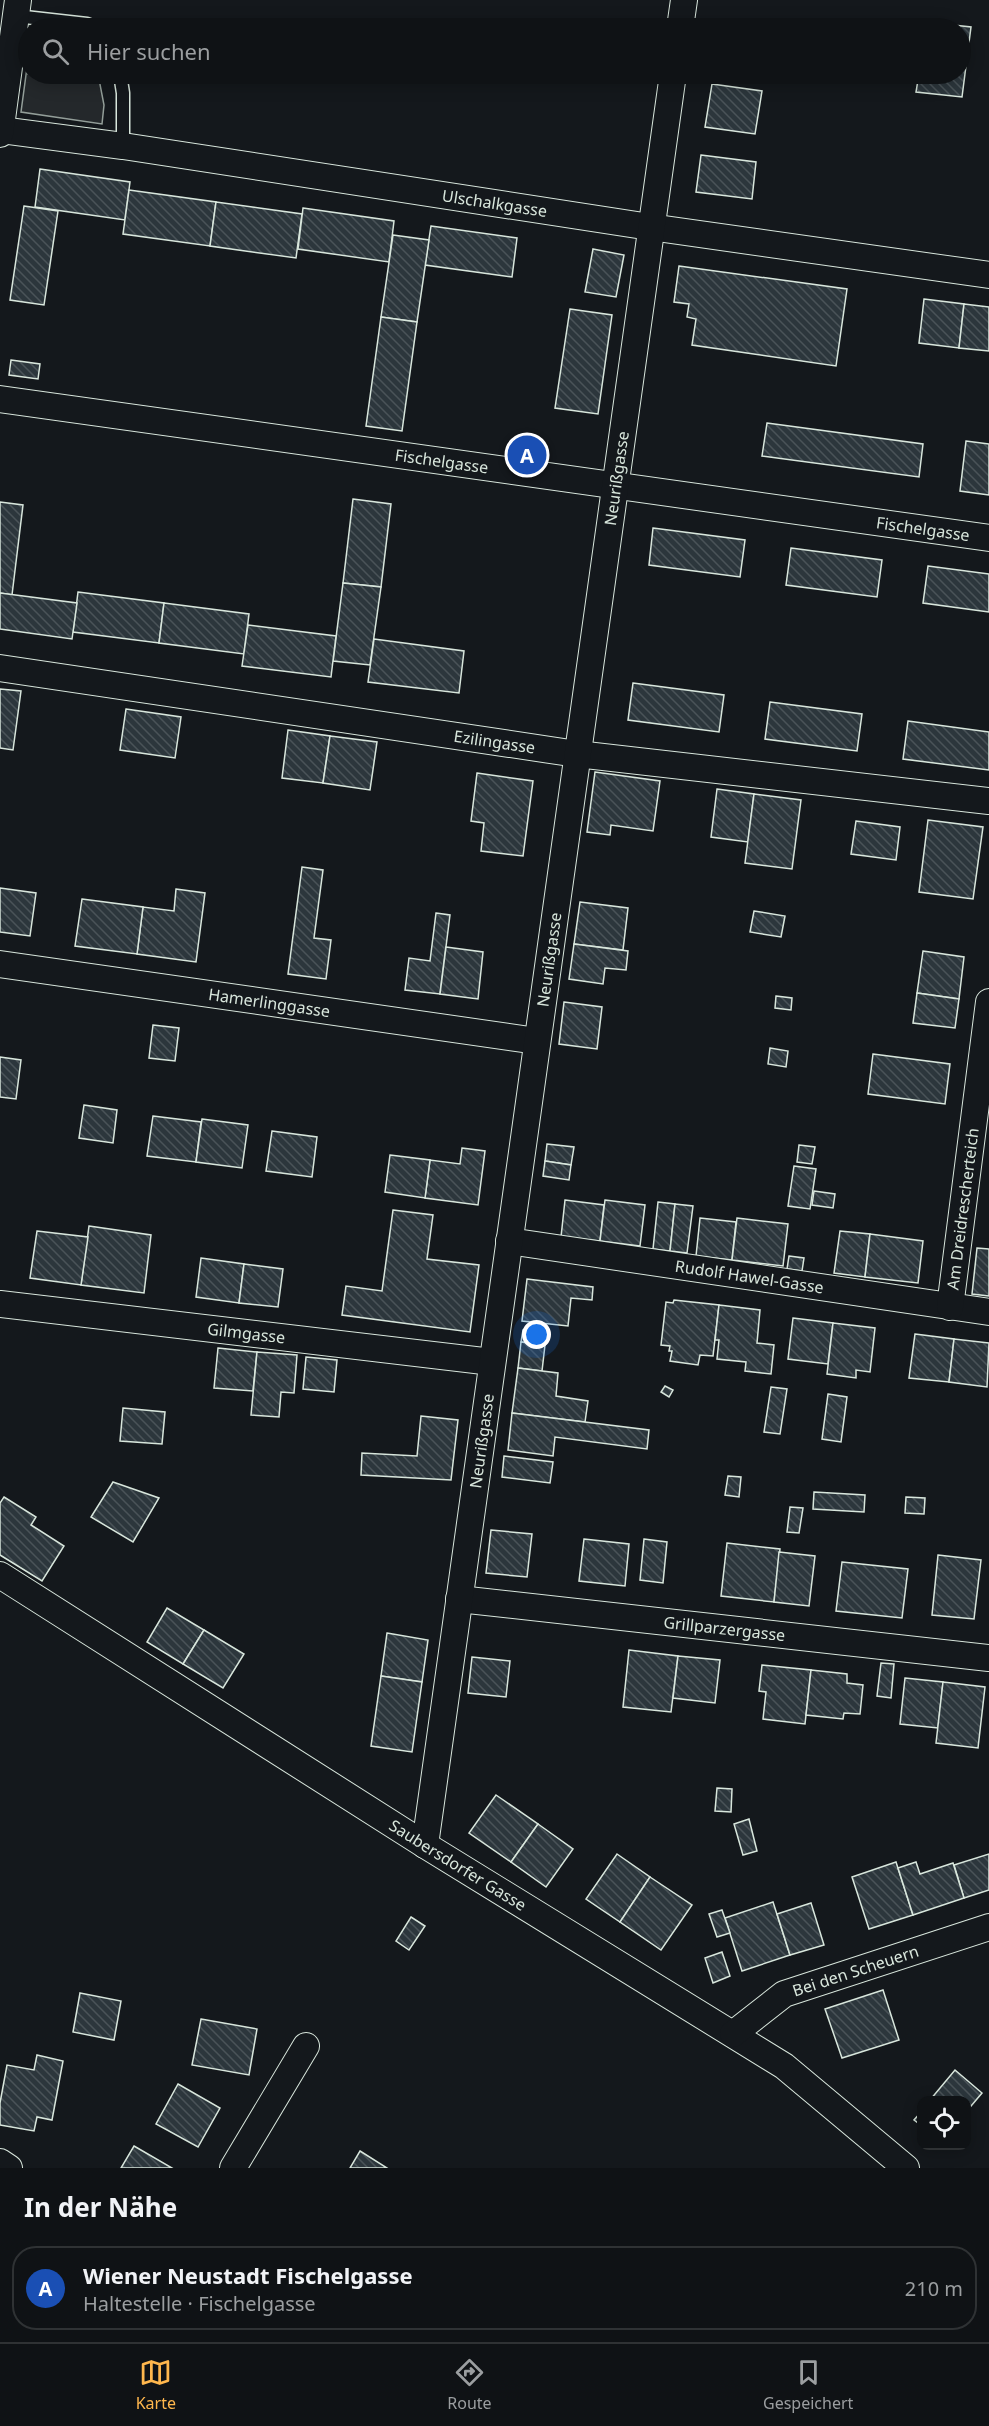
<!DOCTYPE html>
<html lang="de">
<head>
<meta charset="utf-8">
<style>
	body { margin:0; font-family:"Noto Sans",sans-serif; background:#181b1e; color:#f1f3f6 }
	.controls { position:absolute; right:18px; bottom:18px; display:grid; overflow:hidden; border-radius:12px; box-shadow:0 3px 15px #0003 }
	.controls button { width:54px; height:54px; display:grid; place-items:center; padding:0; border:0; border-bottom:2px solid #2f3234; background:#0f1215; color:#f1f3f6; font:30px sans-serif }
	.you { position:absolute; left:537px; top:1335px; width:21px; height:21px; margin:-15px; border:4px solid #fff; border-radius:50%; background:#1a73e8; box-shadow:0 0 0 9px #1a73e833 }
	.badge { display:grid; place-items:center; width:39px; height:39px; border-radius:50%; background:#ffb74d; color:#fff; font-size:20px; font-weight:700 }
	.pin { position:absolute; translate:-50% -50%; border:3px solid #fff; box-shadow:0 2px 6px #0006 }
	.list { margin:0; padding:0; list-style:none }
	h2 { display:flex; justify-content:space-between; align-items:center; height:78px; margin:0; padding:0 24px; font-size:26px }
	h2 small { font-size:20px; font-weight:400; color:#9b9ea0 }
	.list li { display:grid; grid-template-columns:39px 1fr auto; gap:18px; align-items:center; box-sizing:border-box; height:84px; margin:0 12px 12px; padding:0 12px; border:2px solid #2f3234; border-radius:24px }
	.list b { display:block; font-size:22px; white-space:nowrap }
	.list p { margin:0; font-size:20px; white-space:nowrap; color:#9b9ea0 }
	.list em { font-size:20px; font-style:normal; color:#9b9ea0 }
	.icon { flex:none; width:33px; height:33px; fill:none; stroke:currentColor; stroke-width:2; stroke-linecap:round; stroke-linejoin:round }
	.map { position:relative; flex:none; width:989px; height:2168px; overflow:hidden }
	.search { position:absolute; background:#0f1215; box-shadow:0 3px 15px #0003; left:18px; right:18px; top:18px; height:66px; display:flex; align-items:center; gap:15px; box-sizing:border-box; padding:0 21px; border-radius:33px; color:#9b9ea0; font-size:22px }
	.sheet { height:174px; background:#0f1215 }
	nav { display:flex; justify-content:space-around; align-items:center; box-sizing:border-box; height:84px; border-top:2px solid #2f3234; background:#0f1215; font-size:16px; color:#9b9ea0 }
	nav a { display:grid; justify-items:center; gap:3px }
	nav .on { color:#ffb74d }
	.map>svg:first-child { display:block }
	.parking { fill:#24282b; stroke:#939e99; stroke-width:1.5 }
	.building { fill:url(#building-back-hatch); stroke:#d8e6dc; stroke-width:1.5 }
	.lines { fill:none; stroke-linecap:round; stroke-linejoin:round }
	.lane-casing { stroke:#d8e6dc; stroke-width:15 }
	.street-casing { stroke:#d8e6dc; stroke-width:28 }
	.lane { stroke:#14181c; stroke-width:12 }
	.street { stroke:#14181c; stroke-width:26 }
	.labels { text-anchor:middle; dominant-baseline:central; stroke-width:4.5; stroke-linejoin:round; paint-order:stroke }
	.street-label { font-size:16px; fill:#d8e6dc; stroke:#14181c }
</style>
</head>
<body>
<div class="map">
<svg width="989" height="2168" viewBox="0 0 989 2168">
	<defs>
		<pattern id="building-back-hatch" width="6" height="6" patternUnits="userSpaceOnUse" patternTransform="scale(1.5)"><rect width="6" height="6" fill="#2c363c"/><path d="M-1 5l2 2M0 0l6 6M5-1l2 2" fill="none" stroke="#4a5358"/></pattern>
	</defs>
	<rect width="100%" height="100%" fill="#14181c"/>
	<path class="parking" d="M28 60V74H98L104 105 102 124 21 112Z"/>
	<g class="building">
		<path d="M771 19 818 24 817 28H770Z"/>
		<path d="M925 22 971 27 962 97 916 92 919 74H960V28H924Z"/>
		<path d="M712 84 762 91 755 134 705 127Z"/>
		<path d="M701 155 756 162 752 199 696 192Z"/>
		<path d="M40 169 130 182 125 220 35 207Z"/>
		<path d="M129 190 216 202 210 246 123 234Z"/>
		<path d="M216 202 302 214 296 258 210 246Z"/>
		<path d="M24 206 58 211 44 305 10 300Z"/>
		<path d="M303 208 394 221 389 262 298 249Z"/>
		<path d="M431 226 517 238 512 277 425 265Z"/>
		<path d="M393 235 429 240 417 322 381 317Z"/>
		<path d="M593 249 624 255 616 297 585 292Z"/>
		<path d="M679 266 847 289 836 366 692 345 696 319 687 317 689 304 674 302Z"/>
		<path d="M924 299 964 304 959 348 919 343Z"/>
		<path d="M964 304 989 307V351L959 348Z"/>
		<path d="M570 309 612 315 598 414 555 408Z"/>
		<path d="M381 317 417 322 402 431 366 426Z"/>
		<path d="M11 360 40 364 38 379 9 375Z"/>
		<path d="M767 423 923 444 919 477 762 456Z"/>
		<path d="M966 441 989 444V495L960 491Z"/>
		<path d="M353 499 391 504 381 587 343 583Z"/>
		<path d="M0 502 23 505 12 595 0 593Z"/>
		<path d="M653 528 745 540 740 577 649 565Z"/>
		<path d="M791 548 882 560 877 597 786 585Z"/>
		<path d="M928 566 989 574V612L923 603Z"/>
		<path d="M343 583 381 587 370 665 333 661Z"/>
		<path d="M78 592 164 603 159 643 73 632Z"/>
		<path d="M0 593 77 603 72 639 0 629Z"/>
		<path d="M164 603 249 614 244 654 159 643Z"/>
		<path d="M248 625 336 636 331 677 242 666Z"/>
		<path d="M374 639 464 651 459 693 368 682Z"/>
		<path d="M633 683 724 695 719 732 628 720Z"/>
		<path d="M0 689 21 691 13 750 0 748Z"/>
		<path d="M770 702 862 714 857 751 765 739Z"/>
		<path d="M126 709 181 717 175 758 120 750Z"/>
		<path d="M908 721 989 732V770L903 759Z"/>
		<path d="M288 730 330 736 323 783 282 778Z"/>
		<path d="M330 736 377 742 370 790 323 783Z"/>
		<path d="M595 772 660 781 653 831 611 825 610 835 587 832Z"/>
		<path d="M477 773 533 781 523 856 481 851 484 823 471 821Z"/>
		<path d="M717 789 754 794 748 842 711 837Z"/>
		<path d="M754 794 801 800 792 869 745 863Z"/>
		<path d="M928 820 983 827 973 899 919 892Z"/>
		<path d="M856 821 900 827 896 860 851 854Z"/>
		<path d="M302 867 323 870 314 938 331 940 326 979 288 974Z"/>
		<path d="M0 888 36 893 30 936 0 932Z"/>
		<path d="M176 889 205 893 196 962 137 954 143 907 174 911Z"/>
		<path d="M82 899 143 907 137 954 75 946Z"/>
		<path d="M580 902 628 908 623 950 574 944Z"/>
		<path d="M754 911 785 916 781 937 750 932Z"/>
		<path d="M436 913 450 915 440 994 405 990 409 958 430 961Z"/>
		<path d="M574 944 628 951 626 970 605 968 603 984 569 979Z"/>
		<path d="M446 947 483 952 478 999 440 994Z"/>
		<path d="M923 951 964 957 959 999 917 993Z"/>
		<path d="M917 993 959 999 955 1028 913 1023Z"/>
		<path d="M776 996 792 998 791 1010 775 1008Z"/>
		<path d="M564 1002 602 1007 597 1049 559 1044Z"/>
		<path d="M153 1025 179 1028 175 1061 149 1058Z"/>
		<path d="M770 1048 788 1051 786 1067 768 1064Z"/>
		<path d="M873 1054 950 1064 945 1104 868 1094Z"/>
		<path d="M0 1057 21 1060 16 1099 0 1097Z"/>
		<path d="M84 1105 117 1110 113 1143 79 1138Z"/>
		<path d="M153 1116 201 1122 196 1162 147 1156Z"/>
		<path d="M202 1119 248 1125 242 1168 196 1162Z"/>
		<path d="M272 1131 317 1137 312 1177 266 1171Z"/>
		<path d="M547 1144 574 1147 571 1165 545 1161Z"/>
		<path d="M799 1145 815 1147 812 1164 797 1162Z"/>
		<path d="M462 1148 485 1151 478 1205 425 1198 430 1160 460 1164Z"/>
		<path d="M390 1155 430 1160 425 1198 385 1192Z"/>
		<path d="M545 1161 571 1165 569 1180 543 1176Z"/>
		<path d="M794 1166 816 1169 810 1209 788 1206Z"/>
		<path d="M814 1191 835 1194 833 1208 812 1205Z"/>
		<path d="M565 1200 604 1205 600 1241 561 1237Z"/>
		<path d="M605 1200 645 1205 640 1246 600 1241Z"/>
		<path d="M658 1202 675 1204 670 1251 653 1249Z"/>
		<path d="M675 1204 693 1206 687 1253 670 1251Z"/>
		<path d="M393 1210 433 1215 427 1259 479 1265 470 1332 342 1315 346 1286 382 1291Z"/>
		<path d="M700 1218 736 1222 732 1260 696 1256Z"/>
		<path d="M737 1218 788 1224 783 1266 732 1260Z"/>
		<path d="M89 1226 151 1235 144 1293 81 1285Z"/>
		<path d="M37 1231 88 1237 81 1285 30 1278Z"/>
		<path d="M840 1231 870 1234 865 1277 834 1273Z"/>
		<path d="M870 1234 923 1241 918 1283 865 1277Z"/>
		<path d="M977 1248 989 1249V1296L972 1294Z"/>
		<path d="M789 1256 804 1258 802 1271 787 1269Z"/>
		<path d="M201 1258 244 1264 239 1303 196 1297Z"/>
		<path d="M244 1264 283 1269 278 1307 239 1303Z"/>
		<path d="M527 1279 593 1287 592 1300 571 1298 568 1326 522 1321Z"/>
		<path d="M674 1300 719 1305 713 1356 700 1355 698 1365 670 1361 672 1351H669L670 1346 661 1345 666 1302 673 1303Z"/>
		<path d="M719 1305 760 1310 757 1343 774 1345 771 1374 745 1371 746 1362 717 1359 719 1340H715Z"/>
		<path d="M793 1318 833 1323 828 1364 788 1359Z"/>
		<path d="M833 1323 875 1328 870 1372 856 1370V1378L827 1374Z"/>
		<path d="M523 1330 547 1333 545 1345 521 1342Z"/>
		<path d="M915 1334 954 1339 949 1382 909 1378Z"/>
		<path d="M954 1339 989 1343 987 1387 949 1382Z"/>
		<path d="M521 1342 545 1345 542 1371 518 1368Z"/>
		<path d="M218 1348 257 1352 253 1391 214 1388Z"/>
		<path d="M257 1352 297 1355 294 1393 281 1392 279 1417 251 1415Z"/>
		<path d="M306 1357 337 1360 334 1392 303 1389Z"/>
		<path d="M518 1368 558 1373 556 1396 588 1401 585 1422 512 1413Z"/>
		<path d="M665 1386 673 1390 669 1397 661 1392Z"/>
		<path d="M771 1387 787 1389 780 1434 764 1432Z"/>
		<path d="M828 1394 847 1397 841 1442 822 1439Z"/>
		<path d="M123 1408 165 1412 162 1444 120 1441Z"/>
		<path d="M512 1413 649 1430 647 1449 555 1437 553 1456 508 1450Z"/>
		<path d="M421 1416 458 1420 451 1480 361 1475 362 1453 417 1456Z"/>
		<path d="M504 1456 553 1462 550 1483 502 1477Z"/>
		<path d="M728 1476 741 1477 739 1497 725 1495Z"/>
		<path d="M113 1482 159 1498 133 1542 91 1517Z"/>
		<path d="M814 1492 865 1495 864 1512 813 1509Z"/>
		<path d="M4 1497 36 1517 31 1525 64 1546 42 1581 0 1555V1503Z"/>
		<path d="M906 1497 925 1498 924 1514 905 1513Z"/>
		<path d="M790 1507 803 1508 799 1533 787 1532Z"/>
		<path d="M491 1530 532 1534 527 1577 486 1573Z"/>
		<path d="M584 1539 629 1544 625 1586 579 1581Z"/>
		<path d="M644 1539 667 1542 663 1583 640 1580Z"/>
		<path d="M727 1543 780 1549 774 1602 721 1596Z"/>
		<path d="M779 1552 815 1556 809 1606 774 1602Z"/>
		<path d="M938 1555 981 1560 974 1619 932 1615Z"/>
		<path d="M842 1562 908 1569 902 1618 836 1611Z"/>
		<path d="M167 1608 204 1630 183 1664 147 1642Z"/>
		<path d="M204 1630 244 1654 223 1688 183 1664Z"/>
		<path d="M387 1633 428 1640 422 1682 381 1676Z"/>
		<path d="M629 1650 678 1656 671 1712 623 1707Z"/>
		<path d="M678 1656 720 1660 715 1703 673 1698Z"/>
		<path d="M472 1657 510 1661 506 1697 468 1693Z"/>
		<path d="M881 1663 894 1664 891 1698 877 1696Z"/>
		<path d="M762 1665 811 1670 805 1724 763 1719 766 1692 759 1691Z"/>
		<path d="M811 1670 847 1674V1683L863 1685 860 1714 844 1713 843 1719 806 1715Z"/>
		<path d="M381 1676 422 1682 412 1752 371 1746Z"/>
		<path d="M905 1678 943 1682 938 1728 900 1724Z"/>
		<path d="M943 1682 985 1687 978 1748 936 1743Z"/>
		<path d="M717 1788 732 1789 731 1812 715 1811Z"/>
		<path d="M496 1795 538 1824 511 1862 469 1833Z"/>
		<path d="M749 1819 757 1851 743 1855 734 1824Z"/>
		<path d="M538 1824 573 1849 546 1887 511 1862Z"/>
		<path d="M617 1854 650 1877 620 1922 586 1899Z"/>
		<path d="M989 1854V1890L964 1898 954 1865Z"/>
		<path d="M896 1862 913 1915 869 1929 852 1877Z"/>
		<path d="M916 1862 920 1874 953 1863 964 1898 913 1915 898 1868Z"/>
		<path d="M650 1877 692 1905 661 1950 620 1922Z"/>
		<path d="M773 1902 790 1955 742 1971 725 1918Z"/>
		<path d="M811 1903 824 1945 790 1955 777 1914Z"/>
		<path d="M722 1910 730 1933 717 1937 709 1914Z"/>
		<path d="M411 1917 425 1926 409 1950 396 1941Z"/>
		<path d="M722 1952 730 1976 713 1983 705 1958Z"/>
		<path d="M883 1990 899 2040 842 2058 825 2009Z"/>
		<path d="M80 1993 121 2001 114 2040 73 2032Z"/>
		<path d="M201 2019 257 2029 249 2075 192 2065Z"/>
		<path d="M37 2055 63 2061 52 2120 37 2117 34 2131 0 2125V2103L7 2065 34 2070Z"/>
		<path d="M955 2070 982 2093 966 2112V2100H930Z"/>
		<path d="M178 2084 220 2108 198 2147 156 2124Z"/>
		<path d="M922 2111V2126L914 2120Z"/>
		<path d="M134 2146 172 2168H121Z"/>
		<path d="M360 2151 387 2168H350Z"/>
	</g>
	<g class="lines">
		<defs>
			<g id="lane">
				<path d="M16 16 87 24 97 28"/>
				<path d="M120 74 123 93V146"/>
			</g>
			<g id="street">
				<path d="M680 28 684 0"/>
				<path id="s1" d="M0 130 123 146 650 227 989 275"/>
				<path d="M0 134 18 0"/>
				<path id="s2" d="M0 399 989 538"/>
				<path id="s3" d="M0 668 577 754 989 801"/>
				<path id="s4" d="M0 964 537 1041"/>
				<path id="s5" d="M509 1241 989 1312"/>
				<path id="s6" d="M0 1304 492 1362"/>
				<path id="s7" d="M950 1307 989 1002"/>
				<path id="s8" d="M0 1575 425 1845 784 2066 906 2168"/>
				<path id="s9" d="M459 1599 989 1658"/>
				<path id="s10" d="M425 1845 673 74"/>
				<path id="s11" d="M733 2034 784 1994 989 1927"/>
				<path d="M0 2162 9 2168"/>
				<path d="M233 2168 306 2046"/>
			</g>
		</defs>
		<use href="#lane" class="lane-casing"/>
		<use href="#street" class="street-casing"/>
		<use href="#lane" class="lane"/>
		<use href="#street" class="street"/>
	</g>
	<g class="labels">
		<g class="street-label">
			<text stroke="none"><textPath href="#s1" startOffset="500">Ulschalkgasse</textPath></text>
			<text stroke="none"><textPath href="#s2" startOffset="446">Fischelgasse</textPath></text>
			<text stroke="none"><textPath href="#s10" startOffset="1380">Neurißgasse</textPath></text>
			<text stroke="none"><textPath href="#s2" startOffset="932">Fischelgasse</textPath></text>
			<text stroke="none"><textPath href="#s3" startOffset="500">Ezilingasse</textPath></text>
			<text stroke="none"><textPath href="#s10" startOffset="894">Neurißgasse</textPath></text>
			<text stroke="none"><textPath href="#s4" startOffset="272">Hamerlinggasse</textPath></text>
			<text stroke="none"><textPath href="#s7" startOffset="99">Am Dreidrescherteich</textPath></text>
			<text stroke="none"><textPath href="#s5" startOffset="243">Rudolf Hawel-Gasse</textPath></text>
			<text stroke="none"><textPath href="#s6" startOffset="248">Gilmgasse</textPath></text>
			<text stroke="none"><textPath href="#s10" startOffset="408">Neurißgasse</textPath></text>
			<text stroke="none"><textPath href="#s9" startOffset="267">Grillparzergasse</textPath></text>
			<text stroke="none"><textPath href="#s8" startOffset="542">Saubersdorfer Gasse</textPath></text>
			<text stroke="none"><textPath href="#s11" startOffset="140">Bei den Scheuern</textPath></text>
		</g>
	</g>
</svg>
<div class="controls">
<button><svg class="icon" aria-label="locate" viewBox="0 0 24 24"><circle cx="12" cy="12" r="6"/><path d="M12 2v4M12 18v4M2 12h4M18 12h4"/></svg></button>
</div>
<div class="you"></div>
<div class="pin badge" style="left:527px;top:455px;background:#1a4fb4">A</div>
<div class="search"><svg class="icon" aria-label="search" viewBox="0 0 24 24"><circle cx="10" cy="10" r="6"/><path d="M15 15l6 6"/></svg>Hier suchen</div>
</div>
<section class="sheet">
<h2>In der Nähe<small></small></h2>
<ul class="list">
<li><span class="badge" style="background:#1a4fb4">A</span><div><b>Wiener Neustadt Fischelgasse</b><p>Haltestelle · Fischelgasse</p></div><em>210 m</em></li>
</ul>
</section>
<nav>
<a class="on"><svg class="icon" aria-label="map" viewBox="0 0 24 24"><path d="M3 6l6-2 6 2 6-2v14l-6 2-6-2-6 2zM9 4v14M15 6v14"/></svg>Karte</a>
<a><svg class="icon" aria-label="directions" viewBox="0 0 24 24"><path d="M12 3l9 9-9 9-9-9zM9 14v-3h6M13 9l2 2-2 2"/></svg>Route</a>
<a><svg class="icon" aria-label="saved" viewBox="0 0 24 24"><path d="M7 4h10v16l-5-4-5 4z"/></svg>Gespeichert</a>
</nav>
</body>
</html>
